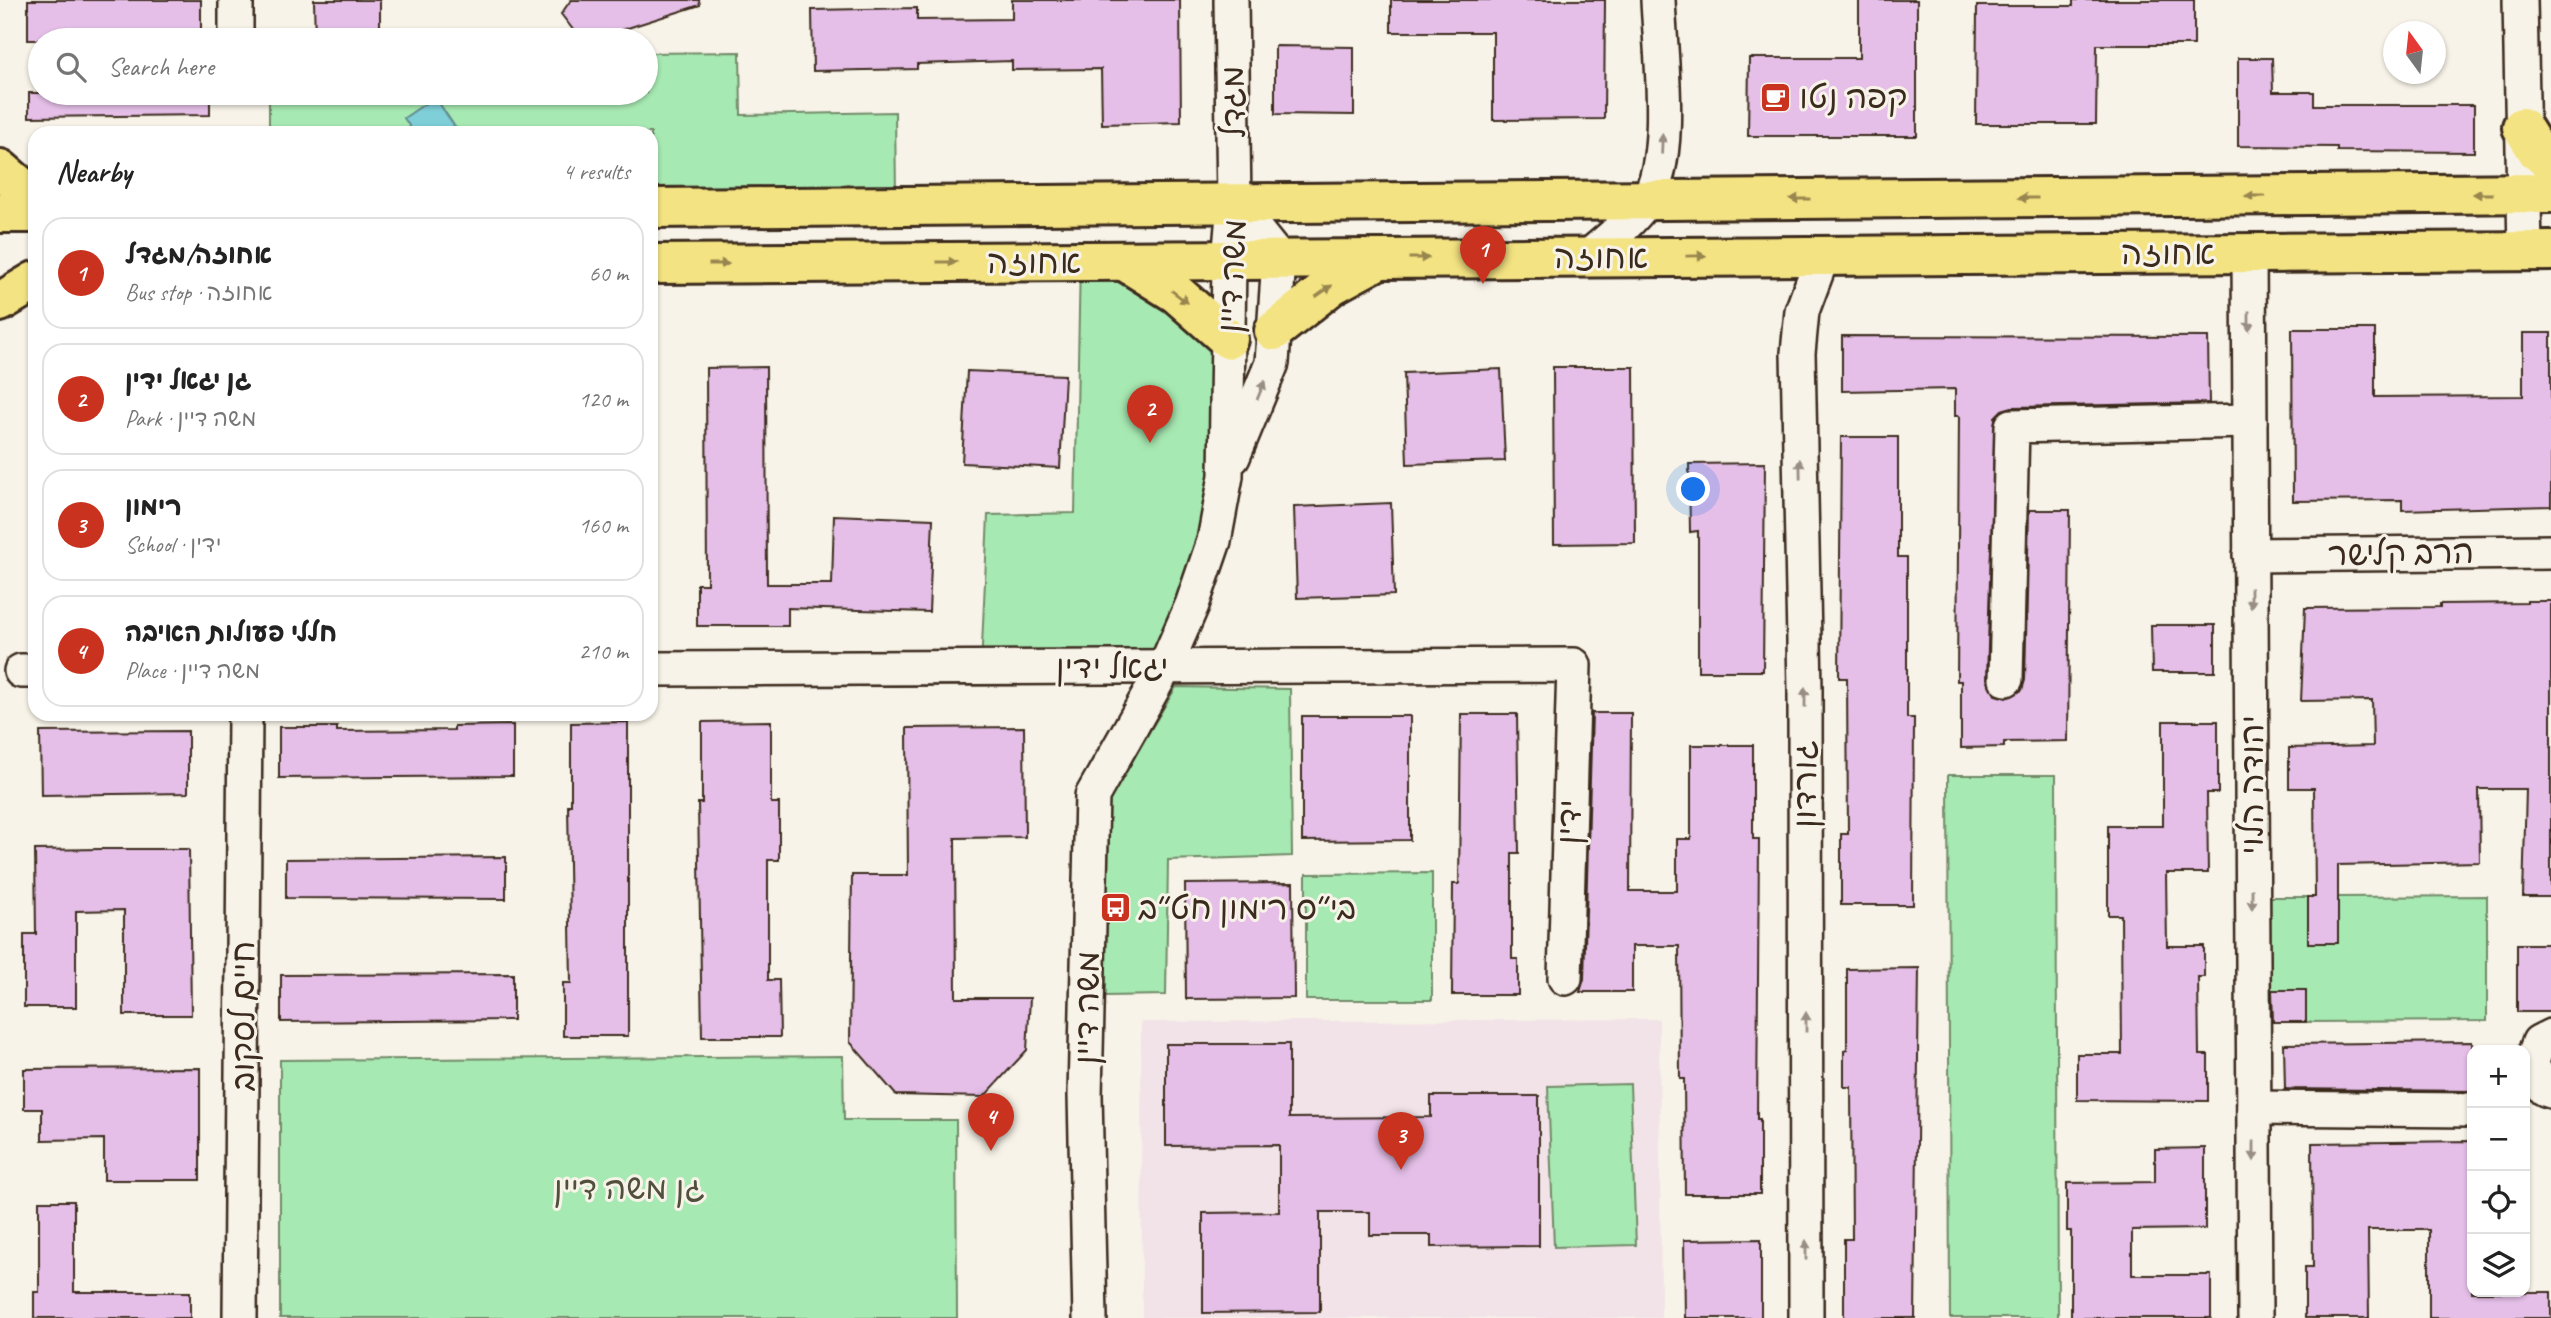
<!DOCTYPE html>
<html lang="en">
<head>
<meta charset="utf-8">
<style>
	body { margin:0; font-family:Caveat,"Playpen Sans Hebrew",sans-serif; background:#f6f6f6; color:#222 }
	.controls { position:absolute; right:21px; bottom:21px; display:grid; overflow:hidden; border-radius:14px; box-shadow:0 2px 5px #0004 }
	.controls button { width:63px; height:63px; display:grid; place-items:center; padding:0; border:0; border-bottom:2px solid #e0e0e0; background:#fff; color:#222; font:35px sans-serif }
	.compass { position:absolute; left:2383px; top:21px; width:63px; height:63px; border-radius:50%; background:#fff; box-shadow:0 2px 5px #0004; rotate:345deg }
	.you { position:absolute; left:1694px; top:490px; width:24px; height:24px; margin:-18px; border:5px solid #fff; border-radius:50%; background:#1a73e8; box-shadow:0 0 0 10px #1a73e833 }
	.badge { display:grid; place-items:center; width:46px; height:46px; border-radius:50%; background:#c8321e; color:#fff; font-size:23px; font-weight:700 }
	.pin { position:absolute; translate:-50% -58px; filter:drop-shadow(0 2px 4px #0008) }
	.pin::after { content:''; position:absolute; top:37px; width:24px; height:21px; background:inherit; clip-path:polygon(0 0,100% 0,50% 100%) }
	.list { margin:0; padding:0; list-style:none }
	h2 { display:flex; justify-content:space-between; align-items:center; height:91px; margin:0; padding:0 28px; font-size:30px }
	h2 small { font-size:23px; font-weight:400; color:#767676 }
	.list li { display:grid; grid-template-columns:46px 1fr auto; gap:21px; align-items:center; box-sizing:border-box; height:112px; margin:0 14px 14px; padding:0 14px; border:2px solid #e0e0e0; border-radius:21px }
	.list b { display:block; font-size:26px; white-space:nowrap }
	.list p { margin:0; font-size:23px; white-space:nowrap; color:#767676 }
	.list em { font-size:23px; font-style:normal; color:#767676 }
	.icon { flex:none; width:38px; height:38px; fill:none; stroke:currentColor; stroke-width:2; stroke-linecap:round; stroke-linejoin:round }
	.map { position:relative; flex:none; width:2551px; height:1318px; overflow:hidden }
	.search { position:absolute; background:#fff; box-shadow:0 2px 5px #0004; left:28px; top:28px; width:630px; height:77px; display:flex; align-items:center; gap:18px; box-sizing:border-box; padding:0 24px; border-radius:38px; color:#767676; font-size:26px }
	.panel { position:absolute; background:#fff; box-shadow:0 2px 5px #0004; left:28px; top:126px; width:630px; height:595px; border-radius:21px }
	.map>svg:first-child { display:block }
	.built { fill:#f2e3e8 }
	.green { fill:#a7e9b2; stroke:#718a68; stroke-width:2 }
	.water { fill:#7ecfd8; stroke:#638d8e; stroke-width:2 }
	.building { fill:#e5bfe8; stroke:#3b2a1e; stroke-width:2 }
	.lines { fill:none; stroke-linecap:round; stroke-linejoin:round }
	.minor-casing { stroke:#3b2a1e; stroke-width:38 }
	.major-casing { stroke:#3b2a1e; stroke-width:44 }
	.minor { stroke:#f7f3e8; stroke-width:33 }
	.major { stroke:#f4e382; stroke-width:38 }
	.oneway { fill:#998e83 }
	.oneway2 { fill:#988650 }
	.labels { text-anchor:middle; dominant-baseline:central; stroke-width:6; stroke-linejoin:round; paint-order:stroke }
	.poi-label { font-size:33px; fill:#3b2a1e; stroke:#f7f3e8; text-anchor:start }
	.street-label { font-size:33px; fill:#3b2a1e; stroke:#f7f3e8 }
	.park-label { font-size:33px; fill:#51503c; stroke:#f7f3e8 }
</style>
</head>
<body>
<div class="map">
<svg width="2551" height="1318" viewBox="0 0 2551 1318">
	<rect width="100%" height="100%" fill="#f7f3e8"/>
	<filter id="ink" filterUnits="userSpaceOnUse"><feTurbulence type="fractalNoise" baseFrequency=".0143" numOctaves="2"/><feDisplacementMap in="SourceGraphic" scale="14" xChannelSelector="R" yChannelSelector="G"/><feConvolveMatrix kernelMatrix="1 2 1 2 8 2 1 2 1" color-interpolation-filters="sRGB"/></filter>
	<g filter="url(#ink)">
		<path class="built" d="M1659 1019 1661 1318H1142L1141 1022Z"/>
		<g class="green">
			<path d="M740 52 741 115 895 112 896 194 651 197V133H269V100L394 98V93H646V53Z"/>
			<path d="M1080 261 1126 262 1228 339 1221 499 1165 667 981 668 988 515 1075 513Z"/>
			<path d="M1176 687 1290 689 1292 856 1168 860 1166 995 1105 996 1109 800Z"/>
			<path d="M1948 775H2056L2058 1318H1950Z"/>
			<path d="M1432 873V1000H1306V874Z"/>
			<path d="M2487 896V1021L2306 1022V990H2269L2268 897H2308L2309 943 2338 942V897Z"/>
			<path d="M843 1056 844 1120H956L957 1318H280V1060Z"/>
			<path d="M1630 1084 1636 1245 1554 1247 1548 1086Z"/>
		</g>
		<path class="water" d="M435 97 457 130 452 133H414L404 118Z"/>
		<g class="building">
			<rect x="28" y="0" width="173" height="40"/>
			<path d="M314 0H380V40H315Z"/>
			<path d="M571 0H699L700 5 590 40H581L561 14Z"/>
			<path d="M1012 0H1180L1181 122 1102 124 1101 69 1012 70V61L917 64V69L813 71 812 10 917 8V20L1012 19Z"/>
			<path d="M1391 0H1605L1604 119 1493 120V32H1391Z"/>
			<path d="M1859 0H1917V136H1748L1749 58H1859Z"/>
			<path d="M2073 0H2194V45H2097L2096 124H1976L1977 6H2073Z"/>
			<path d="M1275 46 1354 47V115L1275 114Z"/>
			<path d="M2238 58H2272L2273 92H2314V105H2474V152L2337 151V147L2238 146Z"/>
			<path d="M29 93H210V115L29 117Z"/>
			<path d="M2292 329H2375V397L2523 396V333H2551V506L2402 510V500L2293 501Z"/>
			<path d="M1842 336 2208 337 2209 403 2012 407 2002 410 1995 417 1987 679 1995 695 2006 698 2022 690 2025 680 2029 510H2070L2068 741 2004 742V747L1961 748V681H1957L1959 416H1955V389L1842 391Z"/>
			<path d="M766 367 767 584H832L834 515 933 519 929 612 788 608V626H697V584H707L706 368Z"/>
			<path d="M1553 367H1634L1635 543 1554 544Z"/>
			<path d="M1501 369 1505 461 1407 464 1404 373Z"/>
			<path d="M967 371 1065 375 1060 468 962 463Z"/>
			<path d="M1841 437H1898V557H1907V718H1914L1913 905H1841V834H1848L1847 678H1839Z"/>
			<path d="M1765 463 1763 671H1698V531L1690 532 1689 464Z"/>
			<path d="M1391 503 1394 595 1297 598 1294 507Z"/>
			<path d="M2527 601H2551V897H2523L2526 789H2479L2480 862 2338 865V943H2308V897H2315L2314 788H2289V748L2373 746 2372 700 2301 701 2305 608 2440 607V604L2527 603Z"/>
			<path d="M2151 625H2215V672H2152Z"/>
			<path d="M1592 713H1631L1630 891H1677V839H1691V745H1753V839H1759L1757 1119H1760V1194H1685L1684 1079H1680L1679 946H1632V992H1580L1584 979Z"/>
			<path d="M1461 714H1517L1519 853H1512V959H1518V995H1452L1453 884H1459Z"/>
			<path d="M1302 716H1410V840L1302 841Z"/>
			<path d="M771 721V803H779V860H768V980H779L780 1037H702L698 803H702V722Z"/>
			<path d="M2163 721H2218V793H2207L2208 873H2166L2167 946H2204V977H2198L2199 1055H2208V1101L2077 1100V1054H2122L2121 915H2108V826H2163Z"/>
			<path d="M628 722V1036H563V983H571L568 805H571V723Z"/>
			<path d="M513 725V776L279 778V727H337V731L454 730V726Z"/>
			<path d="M1024 727 1025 837 955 838 956 998H1030L1027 1050 984 1097 896 1095 850 1042 852 875H908L907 728Z"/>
			<path d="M188 731V793L41 795 40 732Z"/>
			<path d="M101 849H189L191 1015H124V910L76 911V1007H24V934H36L35 850Z"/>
			<path d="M506 857V899L286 898V859Z"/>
			<path d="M1293 883 1294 998 1186 999 1185 884Z"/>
			<rect x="2517" y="944" width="34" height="68"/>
			<path d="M1919 968 1915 1318H1844V1239H1852L1851 1087H1844V1051L1847 1050V969Z"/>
			<path d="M513 974V1020L281 1022V975Z"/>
			<path d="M2272 990H2306V1022H2273Z"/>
			<path d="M2472 1042V1091L2285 1089 2284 1044Z"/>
			<path d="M1166 1044H1289V1118L1431 1117V1096H1539V1246L1431 1247V1235H1370V1212H1320V1312L1203 1313V1213L1279 1212V1145L1166 1146Z"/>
			<path d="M200 1068V1180H104V1139L42 1140V1109H24V1069Z"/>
			<path d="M2472 1141V1292H2551V1318H2429V1230H2368L2369 1318H2305V1267H2313L2312 1143Z"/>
			<path d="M2205 1148V1229L2132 1230V1275H2211V1318H2071V1231H2067V1183L2155 1182V1149Z"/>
			<path d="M39 1201H74V1292H190V1318H34V1292H39Z"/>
			<path d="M1761 1239V1318H1685L1684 1240Z"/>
		</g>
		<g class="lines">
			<defs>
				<g id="minor">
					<path d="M2520 0 2525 251"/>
					<path d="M236 40V0"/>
					<path d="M2249 253 2255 1318"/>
					<path d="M1588 257C1608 240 1630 223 1646 201 1675 160 1660 51 1658 0"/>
					<path d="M1233 457 1272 363 1279 259 1234 203"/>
					<path d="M2250 555 2551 552"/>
					<path d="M651 669 1574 665 1565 978"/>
					<path d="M21 671H35"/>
					<path d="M2006 679 2012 426 2250 421"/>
					<path d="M2551 1036 2539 1042 2531 1064 2545 1089 2551 1091"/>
					<path d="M2254 1108 2472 1110"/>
					<path d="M240 1318 245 714"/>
					<path d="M1090 1318 1085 1095 1092 796 1165 667 1192 605 1214 541 1226 476 1229 261 1234 203 1231 0"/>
					<path d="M1806 1318 1805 689 1798 353 1802 311 1823 255"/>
				</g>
				<g id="major">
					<path d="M2522 127 2537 151 2551 163"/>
					<path d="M0 169 35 199"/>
					<path d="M651 208 2551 193"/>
					<path d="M0 213H35"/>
					<path d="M1126 262 1177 294 1228 339"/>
					<path d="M651 264 2551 251"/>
					<path d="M0 302 35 281"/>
					<path d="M1274 331 1332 285 1376 261"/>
				</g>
			</defs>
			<use href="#minor" class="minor-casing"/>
			<use href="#major" class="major-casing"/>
			<use href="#minor" class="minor"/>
			<use href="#major" class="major"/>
		</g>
		<defs><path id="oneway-solid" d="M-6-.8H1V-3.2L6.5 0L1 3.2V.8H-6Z" transform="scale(1.75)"/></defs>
		<g class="oneway">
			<use href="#oneway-solid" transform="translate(1662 144) rotate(-88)"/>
			<use href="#oneway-solid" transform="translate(2249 321) rotate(90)"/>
			<use href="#oneway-solid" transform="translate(1261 390) rotate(-68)"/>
			<use href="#oneway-solid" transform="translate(1800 469) rotate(-91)"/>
			<use href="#oneway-solid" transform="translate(2251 598) rotate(90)"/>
			<use href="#oneway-solid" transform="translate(1805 697) rotate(-90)"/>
			<use href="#oneway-solid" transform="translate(2252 899) rotate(90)"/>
			<use href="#oneway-solid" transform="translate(1806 1022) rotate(-90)"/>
			<use href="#oneway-solid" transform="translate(2254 1151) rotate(90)"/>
			<use href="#oneway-solid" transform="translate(1806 1250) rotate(-90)"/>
		</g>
		<g class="oneway2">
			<use href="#oneway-solid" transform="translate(2483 194) rotate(180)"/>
			<use href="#oneway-solid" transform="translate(2255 196) rotate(180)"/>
			<use href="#oneway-solid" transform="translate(2028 198) rotate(180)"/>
			<use href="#oneway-solid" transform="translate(1800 199) rotate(180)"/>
			<use href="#oneway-solid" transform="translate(1696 256) rotate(-1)"/>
			<use href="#oneway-solid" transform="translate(1419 258)"/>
			<use href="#oneway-solid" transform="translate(947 262)"/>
			<use href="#oneway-solid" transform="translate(719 264)"/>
			<use href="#oneway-solid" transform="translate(1324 291) rotate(-35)"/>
			<use href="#oneway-solid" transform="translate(1180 297) rotate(37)"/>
		</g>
	</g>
	<defs>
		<symbol id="cafe-square" viewBox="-11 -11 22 22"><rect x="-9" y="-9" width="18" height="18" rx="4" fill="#c8321e" stroke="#f7f3e8"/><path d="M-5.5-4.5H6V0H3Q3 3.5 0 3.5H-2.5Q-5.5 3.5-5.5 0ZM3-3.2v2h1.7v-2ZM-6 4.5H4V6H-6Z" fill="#fff"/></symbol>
		<symbol id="bus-square" viewBox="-11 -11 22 22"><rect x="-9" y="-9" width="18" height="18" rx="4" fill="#c8321e" stroke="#f7f3e8"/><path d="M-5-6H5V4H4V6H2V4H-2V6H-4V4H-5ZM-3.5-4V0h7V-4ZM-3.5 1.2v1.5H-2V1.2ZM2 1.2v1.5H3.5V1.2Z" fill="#fff"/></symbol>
	</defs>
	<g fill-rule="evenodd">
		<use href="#cafe-square" x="1758" y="80" width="35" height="35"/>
		<use href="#bus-square" x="1098" y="890" width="35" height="35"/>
	</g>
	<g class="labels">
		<g class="poi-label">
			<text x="1799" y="97">קפה נטו</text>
			<text x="1138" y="908">בי״ס רימון חט״ב</text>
		</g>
		<g class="street-label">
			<text transform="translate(1233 102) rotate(-91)">מגדל</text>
			<text x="2168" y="253">אחוזה</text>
			<text x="1601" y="257">אחוזה</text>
			<text x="1034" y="262">אחוזה</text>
			<text transform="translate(1232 276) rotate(-87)">משה דיין</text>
			<text transform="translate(2401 553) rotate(-1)">הרב קלישר</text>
			<text x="1112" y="667">יגאל ידין</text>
			<text transform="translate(1805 784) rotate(-90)">גורדון</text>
			<text transform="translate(2252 785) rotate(-90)">יהודה הלוי</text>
			<text transform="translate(1569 822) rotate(-88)">ידין</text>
			<text transform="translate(1087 1008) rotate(-89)">משה דיין</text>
			<text transform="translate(243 1016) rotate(-90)">חיים לסקוב</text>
		</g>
		<g class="park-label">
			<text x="629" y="1188">גן משה דיין</text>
		</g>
	</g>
</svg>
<div class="controls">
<button>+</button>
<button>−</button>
<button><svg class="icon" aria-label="locate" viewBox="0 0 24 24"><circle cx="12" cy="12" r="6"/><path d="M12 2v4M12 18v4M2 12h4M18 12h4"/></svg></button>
<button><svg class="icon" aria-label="layers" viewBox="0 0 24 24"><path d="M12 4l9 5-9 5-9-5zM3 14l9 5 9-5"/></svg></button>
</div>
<svg class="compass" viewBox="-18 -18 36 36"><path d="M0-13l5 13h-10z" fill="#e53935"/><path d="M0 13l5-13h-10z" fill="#767676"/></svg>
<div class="you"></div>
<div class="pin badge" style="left:1483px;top:284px">1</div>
<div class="pin badge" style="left:1150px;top:443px">2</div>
<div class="pin badge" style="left:1401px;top:1170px">3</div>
<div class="pin badge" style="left:991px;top:1151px">4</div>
<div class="search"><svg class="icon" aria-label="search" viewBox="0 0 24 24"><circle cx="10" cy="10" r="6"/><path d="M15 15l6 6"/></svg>Search here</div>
<section class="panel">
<h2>Nearby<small>4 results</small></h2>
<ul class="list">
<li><span class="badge">1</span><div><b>אחוזה/מגדל</b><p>Bus stop · אחוזה</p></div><em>60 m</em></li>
<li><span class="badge">2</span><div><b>גן יגאל ידין</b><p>Park · משה דיין</p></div><em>120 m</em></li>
<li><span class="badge">3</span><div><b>רימון</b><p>School · ידין</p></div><em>160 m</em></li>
<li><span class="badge">4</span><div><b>חללי פעולות האיבה</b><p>Place · משה דיין</p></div><em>210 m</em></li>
</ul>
</section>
</div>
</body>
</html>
